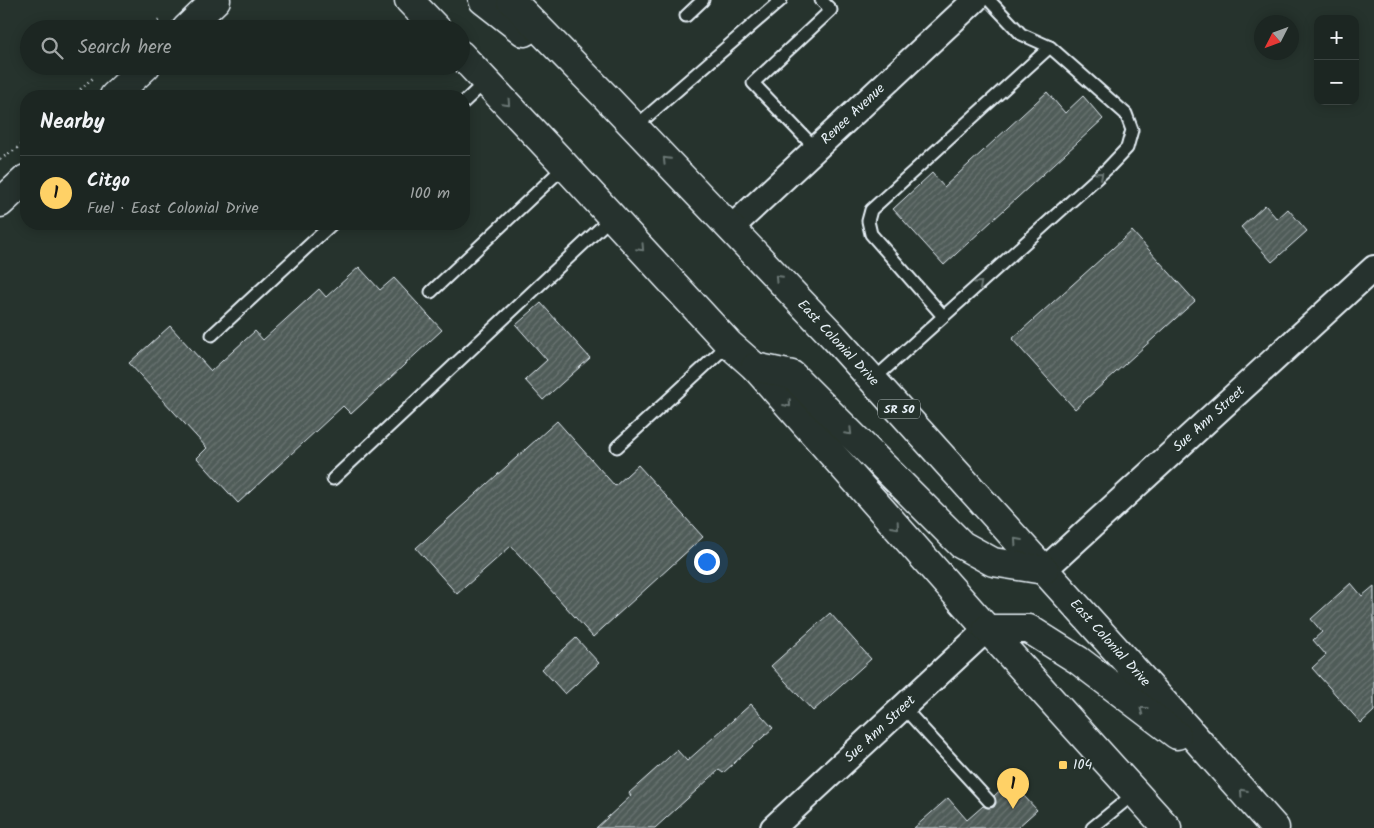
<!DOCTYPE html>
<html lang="en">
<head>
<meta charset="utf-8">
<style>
	body { margin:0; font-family:Kalam,sans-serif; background:#29322f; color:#f1f3f6 }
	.controls { position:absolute; right:15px; top:15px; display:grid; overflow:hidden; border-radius:10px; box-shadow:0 2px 12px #0003 }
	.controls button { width:45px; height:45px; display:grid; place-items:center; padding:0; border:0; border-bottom:1px solid #3a4340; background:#1c2622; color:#f1f3f6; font:25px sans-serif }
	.compass { position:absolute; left:1254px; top:15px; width:45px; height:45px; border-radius:50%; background:#1c2622; box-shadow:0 2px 12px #0003; rotate:228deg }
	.you { position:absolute; left:706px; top:561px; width:18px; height:18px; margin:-12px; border:4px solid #fff; border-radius:50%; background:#1a73e8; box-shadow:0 0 0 8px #1a73e833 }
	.badge { display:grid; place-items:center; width:32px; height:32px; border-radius:50%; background:#ffd166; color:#111; font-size:16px; font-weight:700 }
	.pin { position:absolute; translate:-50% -41px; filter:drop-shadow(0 1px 2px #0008) }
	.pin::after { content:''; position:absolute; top:26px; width:18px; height:15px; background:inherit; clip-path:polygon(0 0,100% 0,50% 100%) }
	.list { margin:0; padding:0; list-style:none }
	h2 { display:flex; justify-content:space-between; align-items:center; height:65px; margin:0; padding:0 20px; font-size:21px }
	h2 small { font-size:16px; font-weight:400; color:#a0a5a5 }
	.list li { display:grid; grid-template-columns:32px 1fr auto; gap:15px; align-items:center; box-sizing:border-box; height:75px; padding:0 20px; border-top:1px solid #3a4340 }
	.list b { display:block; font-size:19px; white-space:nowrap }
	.list p { margin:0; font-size:16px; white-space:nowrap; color:#a0a5a5 }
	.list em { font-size:16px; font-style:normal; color:#a0a5a5 }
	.icon { flex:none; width:28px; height:28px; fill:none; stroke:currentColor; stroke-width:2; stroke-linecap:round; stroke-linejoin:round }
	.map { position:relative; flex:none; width:1374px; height:828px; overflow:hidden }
	.search { position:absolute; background:#1c2622; box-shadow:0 2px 12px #0003; left:20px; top:20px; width:450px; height:55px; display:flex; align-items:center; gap:12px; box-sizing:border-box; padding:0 18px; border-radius:28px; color:#a0a5a5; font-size:19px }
	.panel { position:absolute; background:#1c2622; box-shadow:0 2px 12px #0003; left:20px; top:90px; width:450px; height:140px; border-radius:20px }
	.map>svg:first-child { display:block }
	.building { fill:url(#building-hatch); stroke:#e8f1f8 }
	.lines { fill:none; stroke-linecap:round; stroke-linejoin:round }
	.lane-casing { stroke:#e8f1f8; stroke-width:15 }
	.street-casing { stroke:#e8f1f8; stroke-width:28 }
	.secondary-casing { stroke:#e8f1f8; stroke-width:31 }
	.highway-casing { stroke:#e8f1f8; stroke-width:31 }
	.path { stroke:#e8f1f8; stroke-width:3; stroke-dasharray:1 4; stroke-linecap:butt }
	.lane { stroke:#26332d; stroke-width:11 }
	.street { stroke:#26332d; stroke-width:24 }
	.secondary { stroke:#26332d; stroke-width:28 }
	.highway { stroke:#26332d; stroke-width:28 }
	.oneway { stroke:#6a7674 }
	.poi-dot { fill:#ffd166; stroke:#26332d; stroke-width:2 }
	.labels { text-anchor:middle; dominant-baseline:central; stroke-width:4; stroke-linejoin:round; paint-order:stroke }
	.shield { fill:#26332d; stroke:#aeb8bb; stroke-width:1 }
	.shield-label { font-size:12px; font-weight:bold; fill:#e8f1f8 }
	.street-label { font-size:14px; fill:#e8f1f8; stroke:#26332d }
	.poi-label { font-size:14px; fill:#e8f1f8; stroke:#26332d; text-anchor:start }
</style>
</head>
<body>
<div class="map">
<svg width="1374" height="828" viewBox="0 0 1374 828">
	<defs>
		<pattern id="building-hatch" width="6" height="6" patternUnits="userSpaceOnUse" patternTransform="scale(1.25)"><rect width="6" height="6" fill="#505c59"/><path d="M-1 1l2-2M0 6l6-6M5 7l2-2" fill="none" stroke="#697472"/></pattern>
	</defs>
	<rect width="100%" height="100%" fill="#26332d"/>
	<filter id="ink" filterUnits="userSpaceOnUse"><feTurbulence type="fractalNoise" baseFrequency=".02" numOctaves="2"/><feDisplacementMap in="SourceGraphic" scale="10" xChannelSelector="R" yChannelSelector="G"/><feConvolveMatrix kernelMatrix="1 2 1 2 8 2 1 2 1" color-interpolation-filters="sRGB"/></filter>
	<g filter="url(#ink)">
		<g class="building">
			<path d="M1047 92 1065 113 1083 96 1103 119 944 265 893 209 932 173 944 187Z"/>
			<path d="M1265 205 1277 219 1288 209 1307 231 1272 262 1241 227Z"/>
			<path d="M1132 231 1195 301 1075 409 1012 339Z"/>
			<path d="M359 267 380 290 394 278 442 330 351 414 343 406 238 503 197 458 207 448 129 363 170 326 211 371 255 331 263 340 319 289 326 297Z"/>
			<path d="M541 303 590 358 543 400 525 380 547 360 516 325Z"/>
			<path d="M557 421 615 486 638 465 703 537 593 637 511 546 457 594 416 548Z"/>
			<path d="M1351 583 1362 596 1374 586V711L1361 723 1312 668 1326 655 1313 640 1322 632 1311 619Z"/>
			<path d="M830 613 871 659 813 711 771 666Z"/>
			<path d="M576 638 599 663 565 694 542 669Z"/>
			<path d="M751 704 773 728 723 773 719 770 655 828H596L631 796 629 793 677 750 687 761Z"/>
			<path d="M1010 781 1037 810 1017 828H914L948 798 967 820 983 806 987 808 994 807 996 803 994 796Z"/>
		</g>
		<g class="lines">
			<defs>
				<g id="lane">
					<path d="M686 16 703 0"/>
					<path d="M464 102 486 81"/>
					<path d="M635 127 781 0"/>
					<path d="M815 148 753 83 831 10 821 0"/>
					<path d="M431 292 565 166"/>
					<path d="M943 316 871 234 868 221 871 210 1050 47"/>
					<path d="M212 335 332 224"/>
					<path d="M873 380 1108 168 1127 148 1132 130 1126 114 1050 47 1021 34 989 0"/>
					<path d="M617 447 729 344"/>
					<path d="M333 479 612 217"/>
					<path d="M903 707 989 801"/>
					<path d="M1092 828 1135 793"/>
				</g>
				<g id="street">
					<path d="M731 228 975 0"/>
					<path d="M1044 570 1374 268"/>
					<path d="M773 828 987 629"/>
				</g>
				<g id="secondary">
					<path d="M186 29 216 0"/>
					<path d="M114 96 146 66"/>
					<path d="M0 203 26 179"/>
				</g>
				<g id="highway">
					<path d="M409 0 437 29"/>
					<path d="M483 0 524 32"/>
					<path d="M511 0 605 96 834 337 1191 733 1275 828"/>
					<path d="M461 55 556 156 729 344 755 367 987 629 1167 828"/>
					<path d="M755 367 792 375 962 545 993 562 1044 570"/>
					<path d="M987 629H1029L1078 660 1177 735"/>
				</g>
			</defs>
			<use href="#lane" class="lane-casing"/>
			<use href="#street" class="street-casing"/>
			<use href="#secondary" class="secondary-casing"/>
			<use href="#highway" class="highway-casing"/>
			<g class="path">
				<path d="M145 29 162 19"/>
				<path d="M73 96 93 78"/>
				<path d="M0 159 15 150 26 141"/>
			</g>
			<use href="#lane" class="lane"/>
			<use href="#street" class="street"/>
			<use href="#secondary" class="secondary"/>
			<use href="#highway" class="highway"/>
		</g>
		<defs><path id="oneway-chevron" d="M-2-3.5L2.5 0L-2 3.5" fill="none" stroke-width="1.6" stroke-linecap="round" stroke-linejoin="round" transform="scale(1.25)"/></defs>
		<g class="oneway">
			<use href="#oneway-chevron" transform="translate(507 103) rotate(47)"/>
			<use href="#oneway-chevron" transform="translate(666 160) rotate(-134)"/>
			<use href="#oneway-chevron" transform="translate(1100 175) rotate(-42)"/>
			<use href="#oneway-chevron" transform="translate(641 248) rotate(47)"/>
			<use href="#oneway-chevron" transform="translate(778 278) rotate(-133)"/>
			<use href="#oneway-chevron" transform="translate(979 284) rotate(-42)"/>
			<use href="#oneway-chevron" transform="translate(788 404) rotate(49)"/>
			<use href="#oneway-chevron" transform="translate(849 432) rotate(45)"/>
			<use href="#oneway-chevron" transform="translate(896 526) rotate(49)"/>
			<use href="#oneway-chevron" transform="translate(1017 541) rotate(-132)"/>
			<use href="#oneway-chevron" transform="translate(1143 710) rotate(-143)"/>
			<use href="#oneway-chevron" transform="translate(1243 792) rotate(-132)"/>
		</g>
	</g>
	<rect class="poi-dot" x="1058" y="760" width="10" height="10" rx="2.5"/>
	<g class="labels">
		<rect class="shield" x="878" y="399.5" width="42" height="19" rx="4"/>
		<g class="shield-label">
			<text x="899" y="409">SR 50</text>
		</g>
		<g class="street-label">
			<text transform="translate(853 114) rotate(-43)">Renee Avenue</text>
			<text transform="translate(838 343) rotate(47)">East Colonial Drive</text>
			<text transform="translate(1209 419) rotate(-42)">Sue Ann Street</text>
			<text transform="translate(1110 643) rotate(48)">East Colonial Drive</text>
			<text transform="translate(880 729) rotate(-43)">Sue Ann Street</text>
		</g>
		<g class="poi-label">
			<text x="1073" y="765">104</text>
		</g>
	</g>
</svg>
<div class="controls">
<button>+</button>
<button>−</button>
</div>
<svg class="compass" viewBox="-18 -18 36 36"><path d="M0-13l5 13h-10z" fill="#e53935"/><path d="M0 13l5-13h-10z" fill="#a0a5a5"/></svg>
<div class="you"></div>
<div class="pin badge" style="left:1013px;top:809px">1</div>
<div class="search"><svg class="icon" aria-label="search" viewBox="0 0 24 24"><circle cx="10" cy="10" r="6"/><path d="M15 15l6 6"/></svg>Search here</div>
<section class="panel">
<h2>Nearby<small></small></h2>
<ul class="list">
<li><span class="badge">1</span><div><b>Citgo</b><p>Fuel · East Colonial Drive</p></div><em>100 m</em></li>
</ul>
</section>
</div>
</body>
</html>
